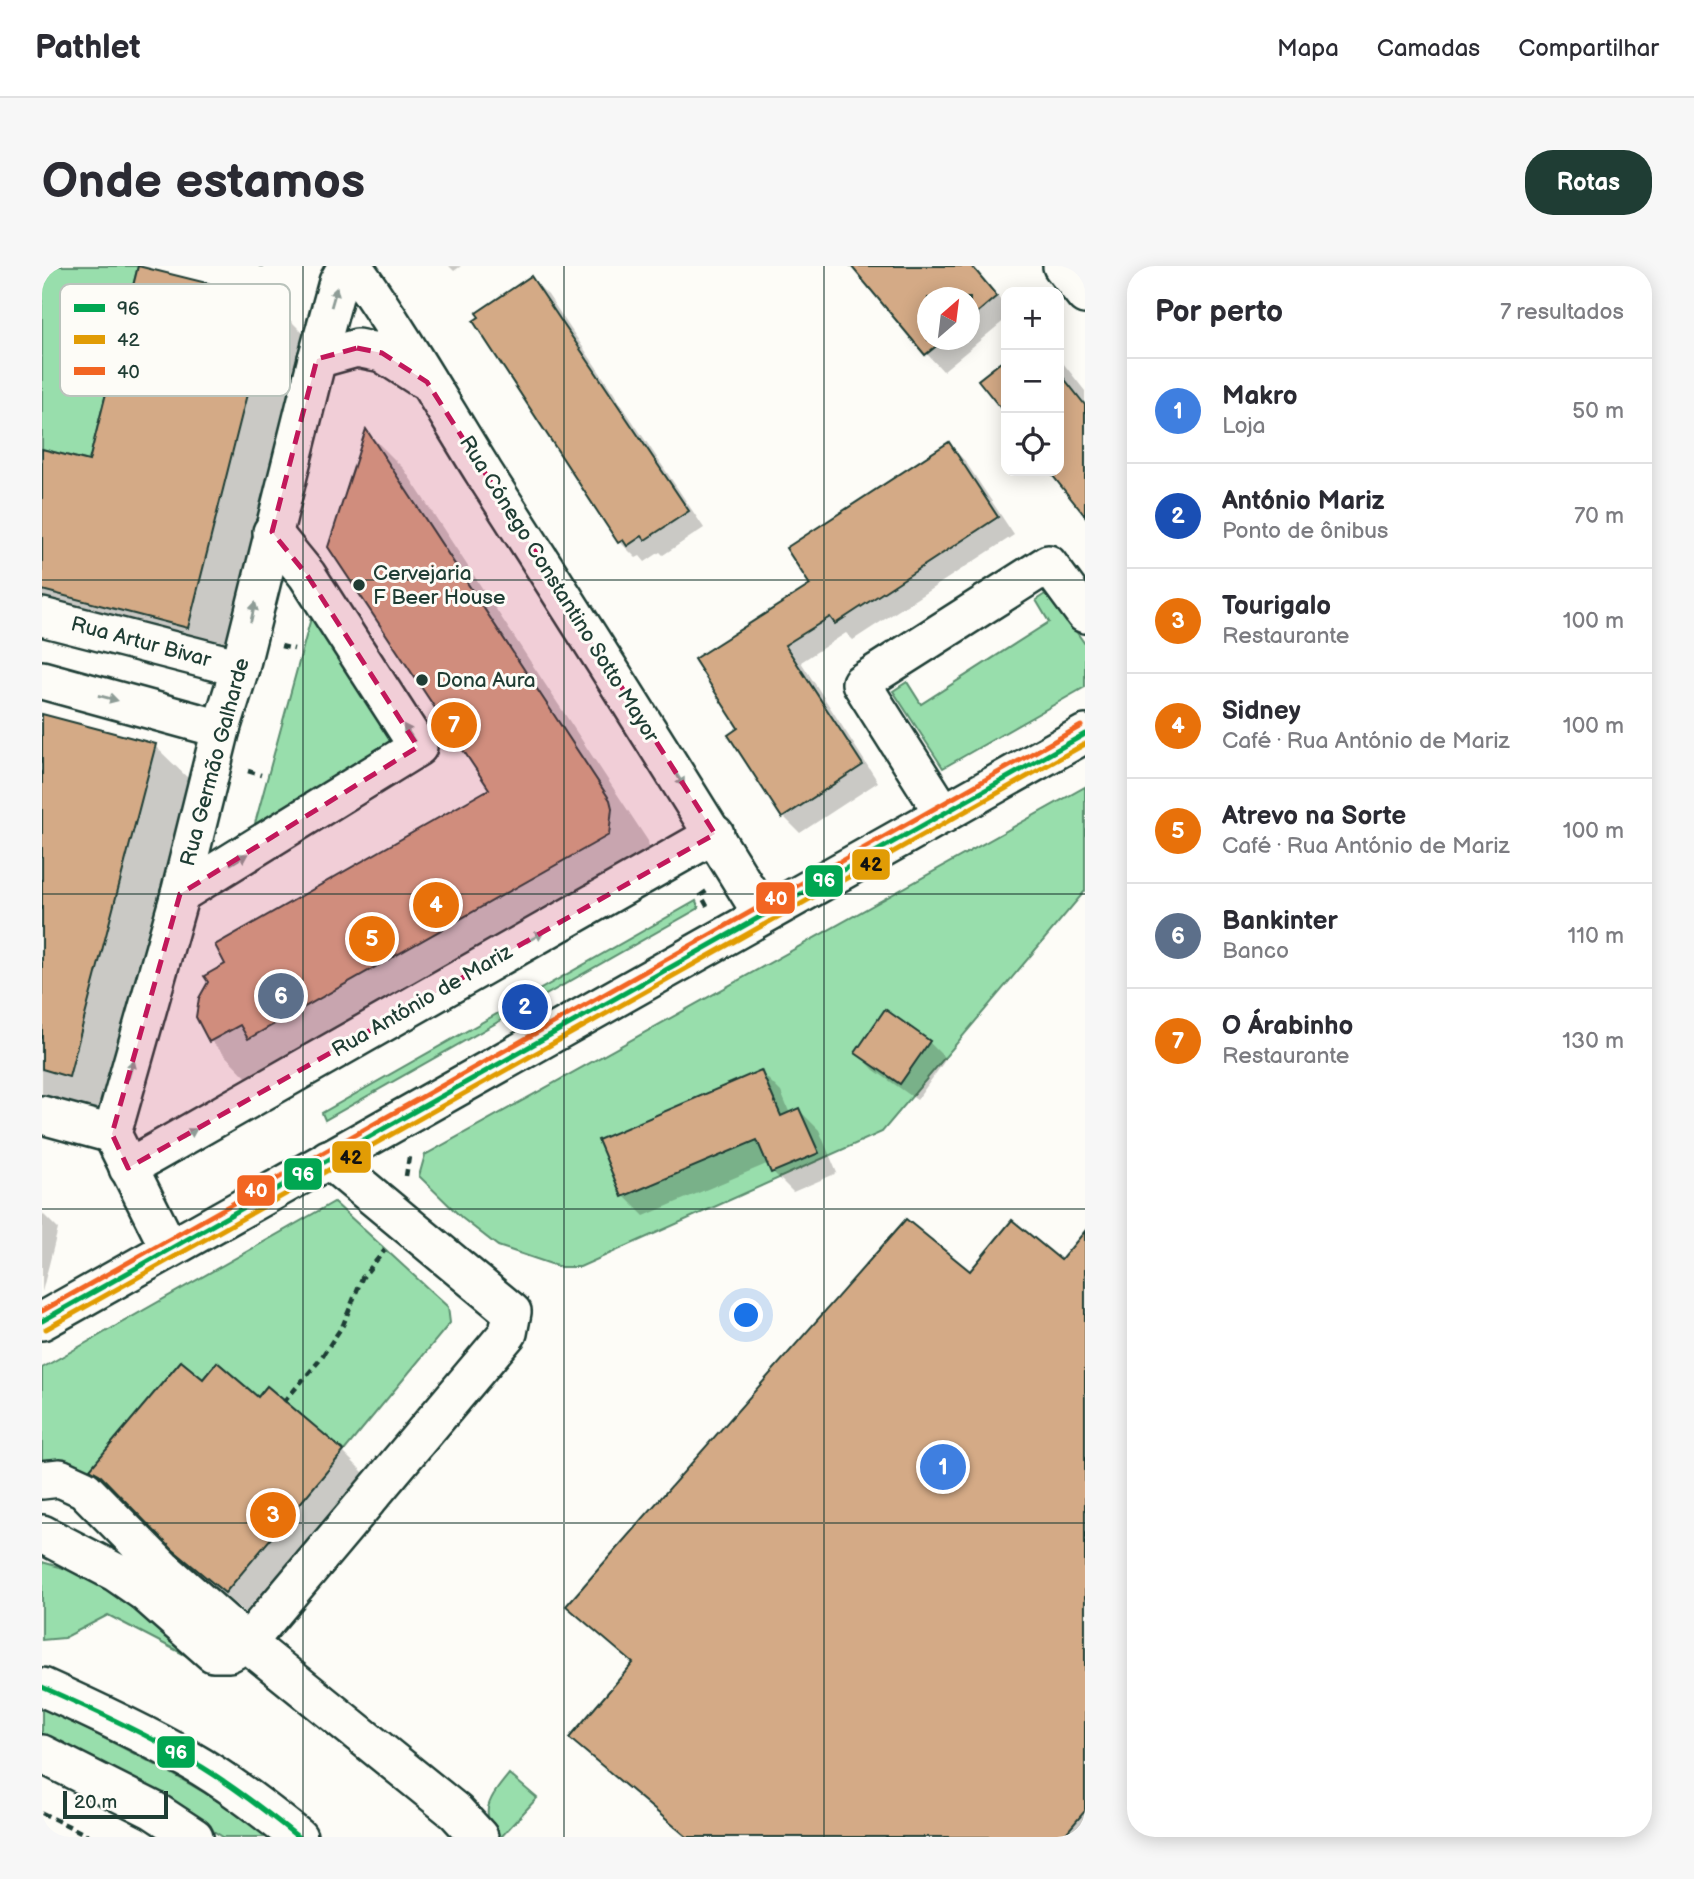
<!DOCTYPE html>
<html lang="pt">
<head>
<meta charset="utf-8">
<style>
	body { margin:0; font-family:"Balsamiq Sans",sans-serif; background:#f7f7f7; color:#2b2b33 }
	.controls { position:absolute; right:21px; top:21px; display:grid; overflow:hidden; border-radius:14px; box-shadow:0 4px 18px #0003 }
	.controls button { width:63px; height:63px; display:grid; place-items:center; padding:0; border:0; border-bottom:2px solid #e1e1e2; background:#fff; color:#2b2b33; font:35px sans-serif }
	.compass { position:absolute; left:875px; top:21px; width:63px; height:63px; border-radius:50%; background:#fff; box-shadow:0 4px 18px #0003; rotate:28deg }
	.scale { position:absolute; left:21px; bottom:18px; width:105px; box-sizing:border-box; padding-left:7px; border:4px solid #1f3d34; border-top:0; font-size:19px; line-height:24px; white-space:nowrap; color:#1f3d34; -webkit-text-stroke:5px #fdfcf7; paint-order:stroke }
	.you { position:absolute; left:705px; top:1050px; width:24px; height:24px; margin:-18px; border:5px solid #fff; border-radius:50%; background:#1a73e8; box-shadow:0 0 0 10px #1a73e833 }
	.badge { display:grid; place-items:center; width:46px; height:46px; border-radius:50%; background:#1f3d34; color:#fff; font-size:23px; font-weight:700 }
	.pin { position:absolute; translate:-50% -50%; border:4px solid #fff; box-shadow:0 2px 7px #0006 }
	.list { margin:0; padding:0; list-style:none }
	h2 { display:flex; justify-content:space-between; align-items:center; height:91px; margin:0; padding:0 28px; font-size:30px }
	h2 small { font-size:23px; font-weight:400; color:#7c7c81 }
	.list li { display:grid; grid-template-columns:46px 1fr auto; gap:21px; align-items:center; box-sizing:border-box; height:105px; padding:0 28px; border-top:2px solid #e1e1e2 }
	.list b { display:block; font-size:26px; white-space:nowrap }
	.list p { margin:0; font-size:23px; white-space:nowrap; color:#7c7c81 }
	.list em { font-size:23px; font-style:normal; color:#7c7c81 }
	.icon { flex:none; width:38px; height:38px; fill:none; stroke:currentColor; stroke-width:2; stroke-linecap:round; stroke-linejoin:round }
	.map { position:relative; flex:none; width:1043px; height:1571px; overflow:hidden; border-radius:28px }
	header { display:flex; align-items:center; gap:42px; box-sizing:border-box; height:98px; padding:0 35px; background:#fff; border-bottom:2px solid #e1e1e2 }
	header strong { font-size:33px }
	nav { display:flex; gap:38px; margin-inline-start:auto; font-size:24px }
	.intro { display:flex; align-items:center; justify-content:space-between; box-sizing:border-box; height:168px; padding:0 42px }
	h1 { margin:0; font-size:49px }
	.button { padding:18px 32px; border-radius:28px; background:#1f3d34; color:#fff; font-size:24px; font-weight:700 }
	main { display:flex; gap:42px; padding:0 42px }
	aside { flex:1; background:#fff; border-radius:28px; box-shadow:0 4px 18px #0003 }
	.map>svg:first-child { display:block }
	.green { fill:#98deac; stroke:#5c8e70; stroke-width:2 }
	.shadow { fill:#0003; fill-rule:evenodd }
	.building { fill:#d4aa86; stroke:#1f3d34; stroke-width:2 }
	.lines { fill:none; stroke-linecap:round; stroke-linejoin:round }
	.minor-casing { stroke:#1f3d34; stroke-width:42 }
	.path { stroke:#1f3d34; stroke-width:4.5; stroke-dasharray:7 5; stroke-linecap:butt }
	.minor { stroke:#fdfcf7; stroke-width:37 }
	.bus-1-casing { stroke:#fdfcf7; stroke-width:10 }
	.bus-2-casing { stroke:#fdfcf7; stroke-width:10 }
	.bus-3-casing { stroke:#fdfcf7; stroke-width:10 }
	.bus-1 { stroke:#00a651; stroke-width:5 }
	.bus-2 { stroke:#e19c05; stroke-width:5 }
	.bus-3 { stroke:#f26522; stroke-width:5 }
	.oneway { fill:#8e9c96 }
	.marked { fill:#c2185b; fill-opacity:0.2; stroke:#c2185b; stroke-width:5; stroke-dasharray:14 9; stroke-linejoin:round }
	.grid { fill:none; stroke:#1f3d34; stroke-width:2; stroke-opacity:0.55 }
	.poi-dot { fill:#1f3d34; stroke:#fdfcf7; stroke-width:2.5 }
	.labels { text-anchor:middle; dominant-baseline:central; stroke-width:6; stroke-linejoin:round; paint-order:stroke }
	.poi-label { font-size:21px; fill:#1f3d34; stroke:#fdfcf7; text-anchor:start }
	.street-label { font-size:21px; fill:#1f3d34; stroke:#fdfcf7 }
	.key { fill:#fdfcf7; stroke:#bac3bc; stroke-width:2 }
	.key-label { font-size:19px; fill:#1f3d34 }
	.line-badge { stroke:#fdfcf7; stroke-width:2.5 }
	.badge-label { font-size:19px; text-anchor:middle; font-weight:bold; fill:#fff }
	.pale-badge-label { font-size:19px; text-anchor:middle; font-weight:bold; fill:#111 }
</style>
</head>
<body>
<header>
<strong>Pathlet</strong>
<nav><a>Mapa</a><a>Camadas</a><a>Compartilhar</a></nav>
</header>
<div class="intro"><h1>Onde estamos</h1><a class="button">Rotas</a></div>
<main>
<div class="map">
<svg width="1043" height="1571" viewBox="0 0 1043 1571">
	<rect width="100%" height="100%" fill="#fdfcf7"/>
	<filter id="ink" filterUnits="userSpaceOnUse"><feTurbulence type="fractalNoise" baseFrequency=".0143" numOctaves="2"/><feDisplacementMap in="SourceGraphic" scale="14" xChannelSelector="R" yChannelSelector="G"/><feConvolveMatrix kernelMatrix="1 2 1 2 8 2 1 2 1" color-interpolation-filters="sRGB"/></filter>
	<g filter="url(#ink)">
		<g class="green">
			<path d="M0 0H96L47 195 0 183Z"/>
			<path d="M1006 326 1043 378V421L901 502 851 425 865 416 879 438 1007 356 994 334Z"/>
			<path d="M272 341 359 478 209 572Z"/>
			<path d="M1043 521V625L840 866 538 1001H518L456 980 420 952 377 910 383 889Z"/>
			<path d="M654 635 657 642 283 854 280 847Z"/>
			<path d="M292 936 406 1041 408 1057 302 1185 225 1120 216 1131 175 1096 161 1113 139 1095 43 1210 22 1194 0 1193V1102Z"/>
			<path d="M0 1296 64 1314 149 1392 66 1349 22 1372 0 1374Z"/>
			<path d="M0 1441C78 1481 158 1517 228 1571H181L106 1524 0 1470Z"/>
			<path d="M467 1508 495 1532 459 1571C433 1548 450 1529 467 1508Z"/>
		</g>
		<g class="shadow">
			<path d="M407 0H419L412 5Z"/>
			<path d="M812 0H931L964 41V53L901 105 885 88ZM886 32H928V74H886Z"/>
			<path d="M489 12 506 29 662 262 621 289 618 286 603 296 598 290 594 292 578 276Z"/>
			<path d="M228 34 266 72 184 399 0 352V185L48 197Z"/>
			<path d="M1017 92 1043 125V248L1009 205H1017Z"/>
			<path d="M325 166 362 203 606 575 607 582 605 607 207 814 169 775 155 751 450 524Z"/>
			<path d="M907 178 923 195 972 269 811 374 804 367 759 396 836 516 758 567 741 550 699 462 770 320Z"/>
			<path d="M0 450 113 480 154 520 67 850 0 832Z"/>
			<path d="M887 776 904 793 875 834 832 804 816 787Z"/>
			<path d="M719 806 739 826 748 848 757 844 777 864 795 907 751 926 731 906 727 897 602 950 582 930 558 875Z"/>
			<path d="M0 947 16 963 0 1026Z"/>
			<path d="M1043 968V1571H645L530 1472 592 1398 526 1340 928 1008 1019 996Z"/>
			<path d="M161 1115 216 1134 301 1186 332 1217 215 1356 164 1314 51 1203Z"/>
		</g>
		<g class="building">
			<path d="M96 0 229 33 146 362 0 324V183L47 195Z"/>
			<path d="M809 0H930L955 30 928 53V32H886V74H902L883 89Z"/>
			<path d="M489 10 647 245 603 274 600 270 585 280 581 274 576 277 431 55 437 51 434 47Z"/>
			<path d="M964 92V149L936 114Z"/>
			<path d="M1017 106 1043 139V250L1007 205H1017Z"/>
			<path d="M324 163 568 534 570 542 567 569 206 773 198 759 167 776 154 751 157 732 166 716 162 710 183 698 173 679 447 523 286 281Z"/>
			<path d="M907 176 956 251 793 358 788 351 743 379 821 499 740 552 686 469 696 462 652 393 768 319 744 282Z"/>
			<path d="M0 448 114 478 27 811 0 803Z"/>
			<path d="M843 743 888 775 858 818 813 787Z"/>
			<path d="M719 804 739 850 757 842 777 887 729 907 715 874 580 931 556 874Z"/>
			<path d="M864 953 928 1005 970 954 1019 994 1043 965V1545L1021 1571H645L527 1472 591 1397 524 1340Z"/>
			<path d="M139 1095 161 1113 175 1096 216 1131 225 1120 302 1185 183 1327 130 1283 57 1208 48 1203Z"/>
		</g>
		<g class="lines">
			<defs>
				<g id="minor">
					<path d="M311 0C358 66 399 138 442 207 536 353 629 500 720 648"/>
					<path d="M1020 0 1043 29"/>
					<path d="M275 93 315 82 340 87 380 113"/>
					<path d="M0 351 198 402"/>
					<path d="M0 414 179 463"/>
					<path d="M902 548 819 417 1006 298 1043 348"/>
					<path d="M138 628 376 481 265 309 230 266"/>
					<path d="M0 849 70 868"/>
					<path d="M286 893 470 1046 466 1067 205 1377 414 1546 437 1571"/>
					<path d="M86 902 673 568"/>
					<path d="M127 982 70 868 138 628 179 463 198 402 275 93 296 16 305 0"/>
					<path d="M0 1055 1043 468"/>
					<path d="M0 1214 18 1212 42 1223 120 1302 205 1377 187 1387H171L102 1326 73 1306 0 1268"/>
					<path d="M0 1421C49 1443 99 1466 146 1493 185 1515 221 1543 256 1571"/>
					<path d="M0 1488 111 1544 152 1571"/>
				</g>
			</defs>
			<use href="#minor" class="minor-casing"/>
			<g class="path">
				<path d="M219 1V0"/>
				<path d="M239 380 252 383"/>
				<path d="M206 505 219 509"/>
				<path d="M665 640 659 629 665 625"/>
				<path d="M364 910 367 891"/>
				<path d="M242 1136 277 1095 301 1059 320 1012 343 984"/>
				<path d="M0 1547 49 1571"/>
			</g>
			<use href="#minor" class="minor"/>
			<defs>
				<g id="bus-1">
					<path d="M0 1055 1043 468"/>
					<path d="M0 1421C54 1445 109 1470 160 1501 194 1522 225 1546 256 1571"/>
				</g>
				<path id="bus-2" d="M4 1063 1043 478"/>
				<path id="bus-3" d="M0 1045 1039 460"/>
			</defs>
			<use href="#bus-1" class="bus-1-casing"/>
			<use href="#bus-2" class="bus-2-casing"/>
			<use href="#bus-3" class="bus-3-casing"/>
			<use href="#bus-1" class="bus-1"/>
			<use href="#bus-2" class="bus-2"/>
			<use href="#bus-3" class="bus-3"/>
		</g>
		<defs><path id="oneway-solid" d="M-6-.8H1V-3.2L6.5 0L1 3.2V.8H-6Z" transform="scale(1.75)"/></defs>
		<g class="oneway">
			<use href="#oneway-solid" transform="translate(292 31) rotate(-74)"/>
			<use href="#oneway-solid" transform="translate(211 346) rotate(-77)"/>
			<use href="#oneway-solid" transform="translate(66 432) rotate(15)"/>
			<use href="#oneway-solid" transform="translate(367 467) rotate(-123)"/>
			<use href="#oneway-solid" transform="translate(637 512) rotate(58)"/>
			<use href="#oneway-solid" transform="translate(197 593) rotate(-31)"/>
			<use href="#oneway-solid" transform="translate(493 671) rotate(-30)"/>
			<use href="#oneway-solid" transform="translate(89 803) rotate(-74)"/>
			<use href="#oneway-solid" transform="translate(146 868) rotate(-30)"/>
		</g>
	</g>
	<path class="marked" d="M315 82 340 87 385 116 673 568 86 902 70 868 138 628 376 481 265 309 230 266 275 93Z"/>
	<path class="grid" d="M261 0V1571M522 0V1571M782 0V1571M0 314H1043M0 628H1043M0 943H1043M0 1257H1043"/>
	<g class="poi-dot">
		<circle cx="317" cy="319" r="7"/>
		<circle cx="380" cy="414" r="7"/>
	</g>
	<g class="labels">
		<g class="poi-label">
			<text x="331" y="307">Cervejaria<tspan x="331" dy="24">F Beer House</tspan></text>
			<text x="394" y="414">Dona Aura</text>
		</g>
		<g class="street-label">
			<text transform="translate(517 323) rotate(58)">Rua Cónego Constantino Sotto Mayor</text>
			<text transform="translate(99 376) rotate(15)">Rua Artur Bivar</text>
			<text transform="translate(173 496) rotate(-75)">Rua Germão Galharde</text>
			<text transform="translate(380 735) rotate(-30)">Rua António de Mariz</text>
		</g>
	</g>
	<rect x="18" y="18" width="230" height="112" rx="10" class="key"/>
	<rect x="32" y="38" width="31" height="8" fill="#00a651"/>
	<rect x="32" y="69" width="31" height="9" fill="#e19c05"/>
	<rect x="32" y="101" width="31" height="8" fill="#f26522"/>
	<g class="key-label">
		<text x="75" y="49">96</text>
		<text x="75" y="80">42</text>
		<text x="75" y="112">40</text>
	</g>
	<g class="line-badge">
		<rect x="809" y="582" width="40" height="33" rx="7" fill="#e19c05"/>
		<rect x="762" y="598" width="40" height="34" rx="7" fill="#00a651"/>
		<rect x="713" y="615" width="41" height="34" rx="7" fill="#f26522"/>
		<rect x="289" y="874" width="41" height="34" rx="7" fill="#e19c05"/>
		<rect x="241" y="891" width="40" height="34" rx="7" fill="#00a651"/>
		<rect x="194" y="908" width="40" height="33" rx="7" fill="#f26522"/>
		<rect x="114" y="1469" width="40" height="34" rx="7" fill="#00a651"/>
	</g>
	<g class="badge-label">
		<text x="782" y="621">96</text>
		<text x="734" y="639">40</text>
		<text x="261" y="915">96</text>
		<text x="214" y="931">40</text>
		<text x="134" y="1493">96</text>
	</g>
	<g class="pale-badge-label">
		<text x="829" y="605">42</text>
		<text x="309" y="898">42</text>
	</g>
</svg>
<div class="controls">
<button>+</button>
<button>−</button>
<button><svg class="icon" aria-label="locate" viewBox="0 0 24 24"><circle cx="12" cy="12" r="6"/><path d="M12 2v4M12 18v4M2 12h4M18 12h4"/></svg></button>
</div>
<svg class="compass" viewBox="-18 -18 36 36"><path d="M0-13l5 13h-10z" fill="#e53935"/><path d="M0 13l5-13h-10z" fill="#7c7c81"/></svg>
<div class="scale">20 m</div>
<div class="you"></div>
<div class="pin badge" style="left:901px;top:1201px;background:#3f7fe0">1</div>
<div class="pin badge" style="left:483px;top:741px;background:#1a4fb4">2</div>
<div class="pin badge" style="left:231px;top:1249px;background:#e8710a">3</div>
<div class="pin badge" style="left:394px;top:639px;background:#e8710a">4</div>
<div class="pin badge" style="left:330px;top:673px;background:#e8710a">5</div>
<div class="pin badge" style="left:239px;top:730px;background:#5c6f8a">6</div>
<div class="pin badge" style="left:412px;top:459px;background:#e8710a">7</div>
</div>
<aside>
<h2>Por perto<small>7 resultados</small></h2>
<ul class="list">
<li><span class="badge" style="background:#3f7fe0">1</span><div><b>Makro</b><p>Loja</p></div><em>50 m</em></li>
<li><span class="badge" style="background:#1a4fb4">2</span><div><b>António Mariz</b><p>Ponto de ônibus</p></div><em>70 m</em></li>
<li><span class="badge" style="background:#e8710a">3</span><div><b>Tourigalo</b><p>Restaurante</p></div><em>100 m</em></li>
<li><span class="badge" style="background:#e8710a">4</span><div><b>Sidney</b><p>Café · Rua António de Mariz</p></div><em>100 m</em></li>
<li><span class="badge" style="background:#e8710a">5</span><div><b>Atrevo na Sorte</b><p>Café · Rua António de Mariz</p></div><em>100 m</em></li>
<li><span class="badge" style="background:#5c6f8a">6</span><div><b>Bankinter</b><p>Banco</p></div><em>110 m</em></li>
<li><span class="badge" style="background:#e8710a">7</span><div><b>O Árabinho</b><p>Restaurante</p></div><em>130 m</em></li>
</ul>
</aside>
</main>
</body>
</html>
